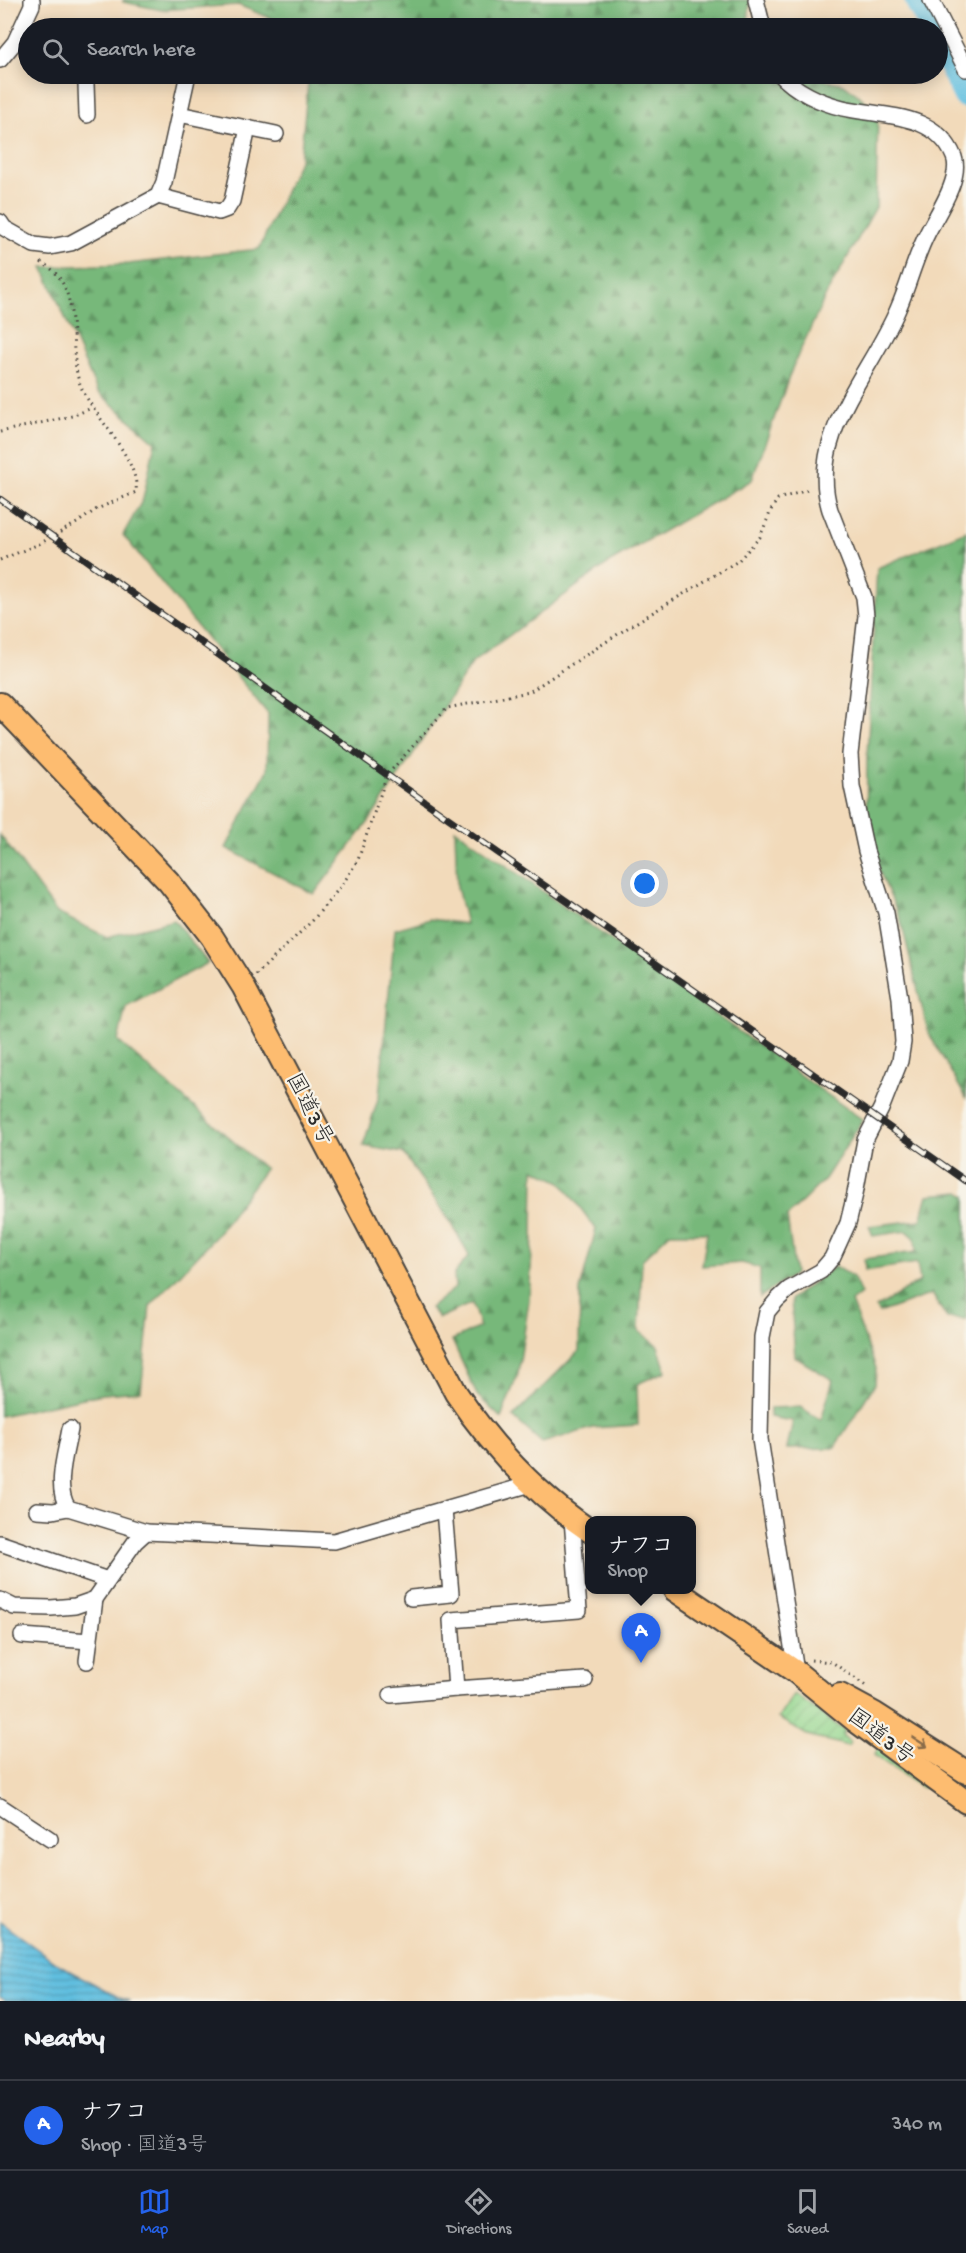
<!DOCTYPE html>
<html lang="en">
<head>
<meta charset="utf-8">
<style>
	body { margin:0; font-family:"Gochi Hand","Klee One",sans-serif; background:#20242c; color:#f1f3f6 }
	.you { position:absolute; left:645px; top:884px; width:21px; height:21px; margin:-15px; border:4px solid #fff; border-radius:50%; background:#1a73e8; box-shadow:0 0 0 9px #1a73e833 }
	.badge { display:grid; place-items:center; width:39px; height:39px; border-radius:50%; background:#2563eb; color:#fff; font-size:20px; font-weight:700 }
	.pin { position:absolute; translate:-50% -50px; filter:drop-shadow(0 2px 3px #0008) }
	.pin::after { content:''; position:absolute; top:32px; width:21px; height:18px; background:inherit; clip-path:polygon(0 0,100% 0,50% 100%) }
	.popup { position:absolute; left:585px; top:1516px; width:111px; height:78px; box-sizing:border-box; display:grid; place-content:center; border-radius:12px; background:#171b24; filter:drop-shadow(0 2px 4px #0005); font-size:20px; white-space:nowrap; color:#9ea1a6 }
	.popup b { font-size:22px; color:#f1f3f6 }
	.popup::after { content:''; position:absolute; left:50%; top:100%; margin-left:-12px; border:12px solid transparent; border-top-color:#171b24 }
	.list { margin:0; padding:0; list-style:none }
	h2 { display:flex; justify-content:space-between; align-items:center; height:78px; margin:0; padding:0 24px; font-size:26px }
	h2 small { font-size:20px; font-weight:400; color:#9ea1a6 }
	.list li { display:grid; grid-template-columns:39px 1fr auto; gap:18px; align-items:center; box-sizing:border-box; height:90px; padding:0 24px; border-top:2px solid #363941 }
	.list b { display:block; font-size:22px; white-space:nowrap }
	.list p { margin:0; font-size:20px; white-space:nowrap; color:#9ea1a6 }
	.list em { font-size:20px; font-style:normal; color:#9ea1a6 }
	.icon { flex:none; width:33px; height:33px; fill:none; stroke:currentColor; stroke-width:2; stroke-linecap:round; stroke-linejoin:round }
	.map { position:relative; flex:none; width:966px; height:2001px; overflow:hidden }
	.search { position:absolute; background:#171b24; box-shadow:0 3px 15px #0003; left:18px; right:18px; top:18px; height:66px; display:flex; align-items:center; gap:15px; box-sizing:border-box; padding:0 21px; border-radius:33px; color:#9ea1a6; font-size:22px }
	.sheet { height:168px; background:#171b24 }
	nav { display:flex; justify-content:space-around; align-items:center; box-sizing:border-box; height:84px; border-top:2px solid #363941; background:#171b24; font-size:16px; color:#9ea1a6 }
	nav a { display:grid; justify-items:center; gap:3px }
	nav .on { color:#2563eb }
	.map>svg:first-child { display:block }
	.forest { fill:url(#forest-firs); stroke:#517252; stroke-width:1.5 }
	.garden { fill:url(#garden-furrows); stroke:#60815d; stroke-width:1.5 }
	.water { fill:url(#water-rules); stroke:#467586; stroke-width:1.5 }
	.lines { fill:none; stroke-linecap:round; stroke-linejoin:round }
	.river { stroke:#61bfe0; stroke-width:27 }
	.minor-casing { stroke:#494540; stroke-width:18 }
	.highway-casing { stroke:#494540; stroke-width:26 }
	.path { stroke:#494540; stroke-width:3; stroke-dasharray:1.5 4.5; stroke-linecap:butt }
	.minor { stroke:#fff; stroke-width:15 }
	.highway { stroke:#fdbc70; stroke-width:22 }
	.rail-casing { stroke:#2b2b2b; stroke-width:7 }
	.rail { stroke:#f7f3e8; stroke-width:4.5; stroke-dasharray:14; stroke-linecap:butt }
	.oneway { stroke:#8a6c4a }
	.labels { text-anchor:middle; dominant-baseline:central; stroke-width:4.5; stroke-linejoin:round; paint-order:stroke }
	.street-label { font-size:22px; fill:#2b2b2b; stroke:#f7f3e8 }
</style>
</head>
<body>
<div class="map">
<svg width="966" height="2001" viewBox="0 0 966 2001">
	<defs>
		<pattern id="forest-firs" width="22" height="20" patternUnits="userSpaceOnUse" patternTransform="scale(1.5)"><rect width="22" height="20" fill="#77b87a"/><path d="M5 1l3.5 6h-7zM16 11l3.5 6h-7z" fill="#629664"/></pattern>
		<pattern id="garden-furrows" width="10" height="10" patternUnits="userSpaceOnUse" patternTransform="scale(1.5)"><rect width="10" height="10" fill="#94d78f"/><path d="M-1 1l2-2M0 10L10 0M9 11l2-2" fill="none" stroke="#80b97c"/></pattern>
		<pattern id="water-rules" width="6" height="5" patternUnits="userSpaceOnUse" patternTransform="scale(1.5)"><rect width="6" height="5" fill="#61bfe0"/><path d="M0 2.5h6" fill="none" stroke="#509bb6"/></pattern>
	</defs>
	<rect width="100%" height="100%" fill="#f7f3e8"/>
	<filter id="ink" filterUnits="userSpaceOnUse"><feTurbulence type="fractalNoise" baseFrequency=".0167" numOctaves="2"/><feDisplacementMap in="SourceGraphic" scale="12" xChannelSelector="R" yChannelSelector="G"/><feConvolveMatrix kernelMatrix="1 2 1 2 8 2 1 2 1" color-interpolation-filters="sRGB"/></filter>
	<filter id="wash" filterUnits="userSpaceOnUse"><feTurbulence type="fractalNoise" baseFrequency=".008" numOctaves="4" result="noise"/><feDisplacementMap in="SourceGraphic" scale="24" xChannelSelector="R" yChannelSelector="G"/><feGaussianBlur stdDeviation="1.35" result="paint"/><feColorMatrix in="noise" values="0 0 0 0 0 0 0 0 0 0 0 0 0 0 0 0 0 1.4 0 .05"/><feComposite in="paint" operator="in"/></filter>
	<g filter="url(#wash)">
		<rect width="100%" height="100%" fill="#f2daba"/>
		<g class="forest">
			<path d="M123 0H750L748 22 752 28H295L238 5 161 10 123 2Z"/>
			<path d="M309 74H795L844 84 878 111 876 207 826 295 793 366 752 480 610 562 473 662 370 820 314 894 226 848 267 770 268 714 123 535 143 499 155 442 97 391 43 267 128 264 259 249 300 159Z"/>
			<path d="M966 531V1098L928 1032 901 921 866 840 867 756 877 568Z"/>
			<path d="M455 829 863 1120 825 1179 787 1217 795 1274 760 1297V1268L742 1263 702 1266 707 1233H670L642 1260 639 1331 658 1346 666 1371 637 1384 638 1425 592 1428 542 1443 513 1417 579 1351 580 1290 596 1229 561 1182 534 1169 533 1236 529 1300 518 1374 501 1418 477 1395 452 1340 480 1327 472 1303 439 1318 430 1308 455 1288 454 1274 469 1256 452 1224 403 1153 363 1146 379 1096 395 929 430 919 466 924 457 887Z"/>
			<path d="M0 835 57 913 107 937 174 920 208 963 126 1006 118 1041 265 1169 216 1236 150 1306 141 1391 102 1394 0 1416Z"/>
			<path d="M960 1192 966 1196V1319L947 1318 932 1294 879 1313 876 1308 920 1281 917 1263 865 1271 864 1259 916 1252 915 1238 907 1231 873 1236 869 1226 921 1220 928 1195Z"/>
			<path d="M835 1266 853 1277 861 1294 851 1302 876 1368 875 1384 834 1448 787 1449 793 1421 770 1417V1408L800 1407 821 1420 833 1380 795 1357 791 1299Z"/>
		</g>
		<g class="garden">
			<path d="M794 1694 845 1731 842 1735 850 1742 848 1746 807 1735 778 1718Z"/>
			<path d="M879 1747 927 1787 922 1788 874 1755Z"/>
		</g>
		<path class="water" d="M0 1922 58 1964 120 1998 131 2001H6L0 1997Z"/>
		<g class="lines">
			<g class="river">
				<path d="M918 0 933 28"/>
				<path d="M938 38 966 95"/>
			</g>
		</g>
	</g>
	<g filter="url(#ink)">
		<g class="lines">
			<defs>
				<g id="minor">
					<path d="M756 0 763 28"/>
					<path d="M931 0 966 69"/>
					<path d="M0 60 15 42 32 5V0"/>
					<path d="M82 74 86 84 87 115"/>
					<path d="M780 74C795 91 821 103 843 108 883 117 936 112 954 157 962 178 937 214 928 232 915 257 909 284 898 309 871 373 807 436 830 510L864 597 866 616 850 754 852 786 866 851 886 913 900 998 903 1042 900 1061 881 1109 865 1140 855 1194 848 1223 838 1245 832 1258 821 1271 789 1289 777 1300 767 1312 762 1337 760 1439 796 1672"/>
					<path d="M179 114 276 134"/>
					<path d="M158 196 219 212 227 209 232 201 248 128"/>
					<path d="M0 222 4 228 34 245 50 247 71 243 158 196 164 182 188 74"/>
					<path d="M70 1429C66 1453 54 1486 68 1508L146 1532"/>
					<path d="M37 1510 53 1511 68 1508"/>
					<path d="M572 1519 579 1610 451 1620 456 1689 585 1680"/>
					<path d="M0 1543 108 1580"/>
					<path d="M411 1598 451 1594 444 1510"/>
					<path d="M0 1600 14 1607 51 1608 75 1606 95 1599 135 1542 146 1532 334 1541 531 1484"/>
					<path d="M22 1636 90 1641"/>
					<path d="M87 1661 95 1599"/>
					<path d="M391 1695 456 1689"/>
					<path d="M0 1806 50 1839"/>
				</g>
				<g id="highway">
					<path d="M0 704 169 882 212 937 243 986 456 1393C492 1447 536 1494 590 1531"/>
					<path d="M675 1590 796 1672 856 1721 966 1802"/>
					<path d="M840 1695 875 1714 966 1772"/>
				</g>
			</defs>
			<use href="#minor" class="minor-casing"/>
			<use href="#highway" class="highway-casing"/>
			<g class="path">
				<path d="M0 432 72 416 92 408"/>
				<path d="M0 560 39 544 77 523 97 509 136 492C140 460 95 418 81 387 65 348 86 283 40 262"/>
				<path d="M256 975 313 920 342 885 358 860 387 775 447 708 529 692 632 625 738 561 760 537 772 508 778 499 811 489"/>
				<path d="M811 1660 832 1662 866 1686"/>
			</g>
			<use href="#minor" class="minor"/>
			<use href="#highway" class="highway"/>
			<defs>
				<path id="rail" d="M0 499 387 775 966 1181"/>
			</defs>
			<use href="#rail" class="rail-casing"/>
			<use href="#rail" class="rail"/>
		</g>
		<defs><path id="oneway-shaft" d="M-6 0H5M1.5-3L5.5 0L1.5 3" fill="none" stroke-width="1.6" stroke-linecap="round" stroke-linejoin="round" transform="scale(1.5)"/></defs>
		<use class="oneway" href="#oneway-shaft" transform="translate(920 1742) rotate(33)"/>
	</g>
	<g class="labels">
		<g class="street-label">
			<text transform="translate(308 1110) rotate(63)">国道3号</text>
			<text transform="translate(880 1738) rotate(37)">国道3号</text>
		</g>
	</g>
</svg>
<div class="you"></div>
<div class="pin badge" style="left:641px;top:1663px">A</div>
<div class="popup"><b>ナフコ</b>Shop</div>
<div class="search"><svg class="icon" aria-label="search" viewBox="0 0 24 24"><circle cx="10" cy="10" r="6"/><path d="M15 15l6 6"/></svg>Search here</div>
</div>
<section class="sheet">
<h2>Nearby<small></small></h2>
<ul class="list">
<li><span class="badge">A</span><div><b>ナフコ</b><p>Shop · 国道3号</p></div><em>340 m</em></li>
</ul>
</section>
<nav>
<a class="on"><svg class="icon" aria-label="map" viewBox="0 0 24 24"><path d="M3 6l6-2 6 2 6-2v14l-6 2-6-2-6 2zM9 4v14M15 6v14"/></svg>Map</a>
<a><svg class="icon" aria-label="directions" viewBox="0 0 24 24"><path d="M12 3l9 9-9 9-9-9zM9 14v-3h6M13 9l2 2-2 2"/></svg>Directions</a>
<a><svg class="icon" aria-label="saved" viewBox="0 0 24 24"><path d="M7 4h10v16l-5-4-5 4z"/></svg>Saved</a>
</nav>
</body>
</html>
